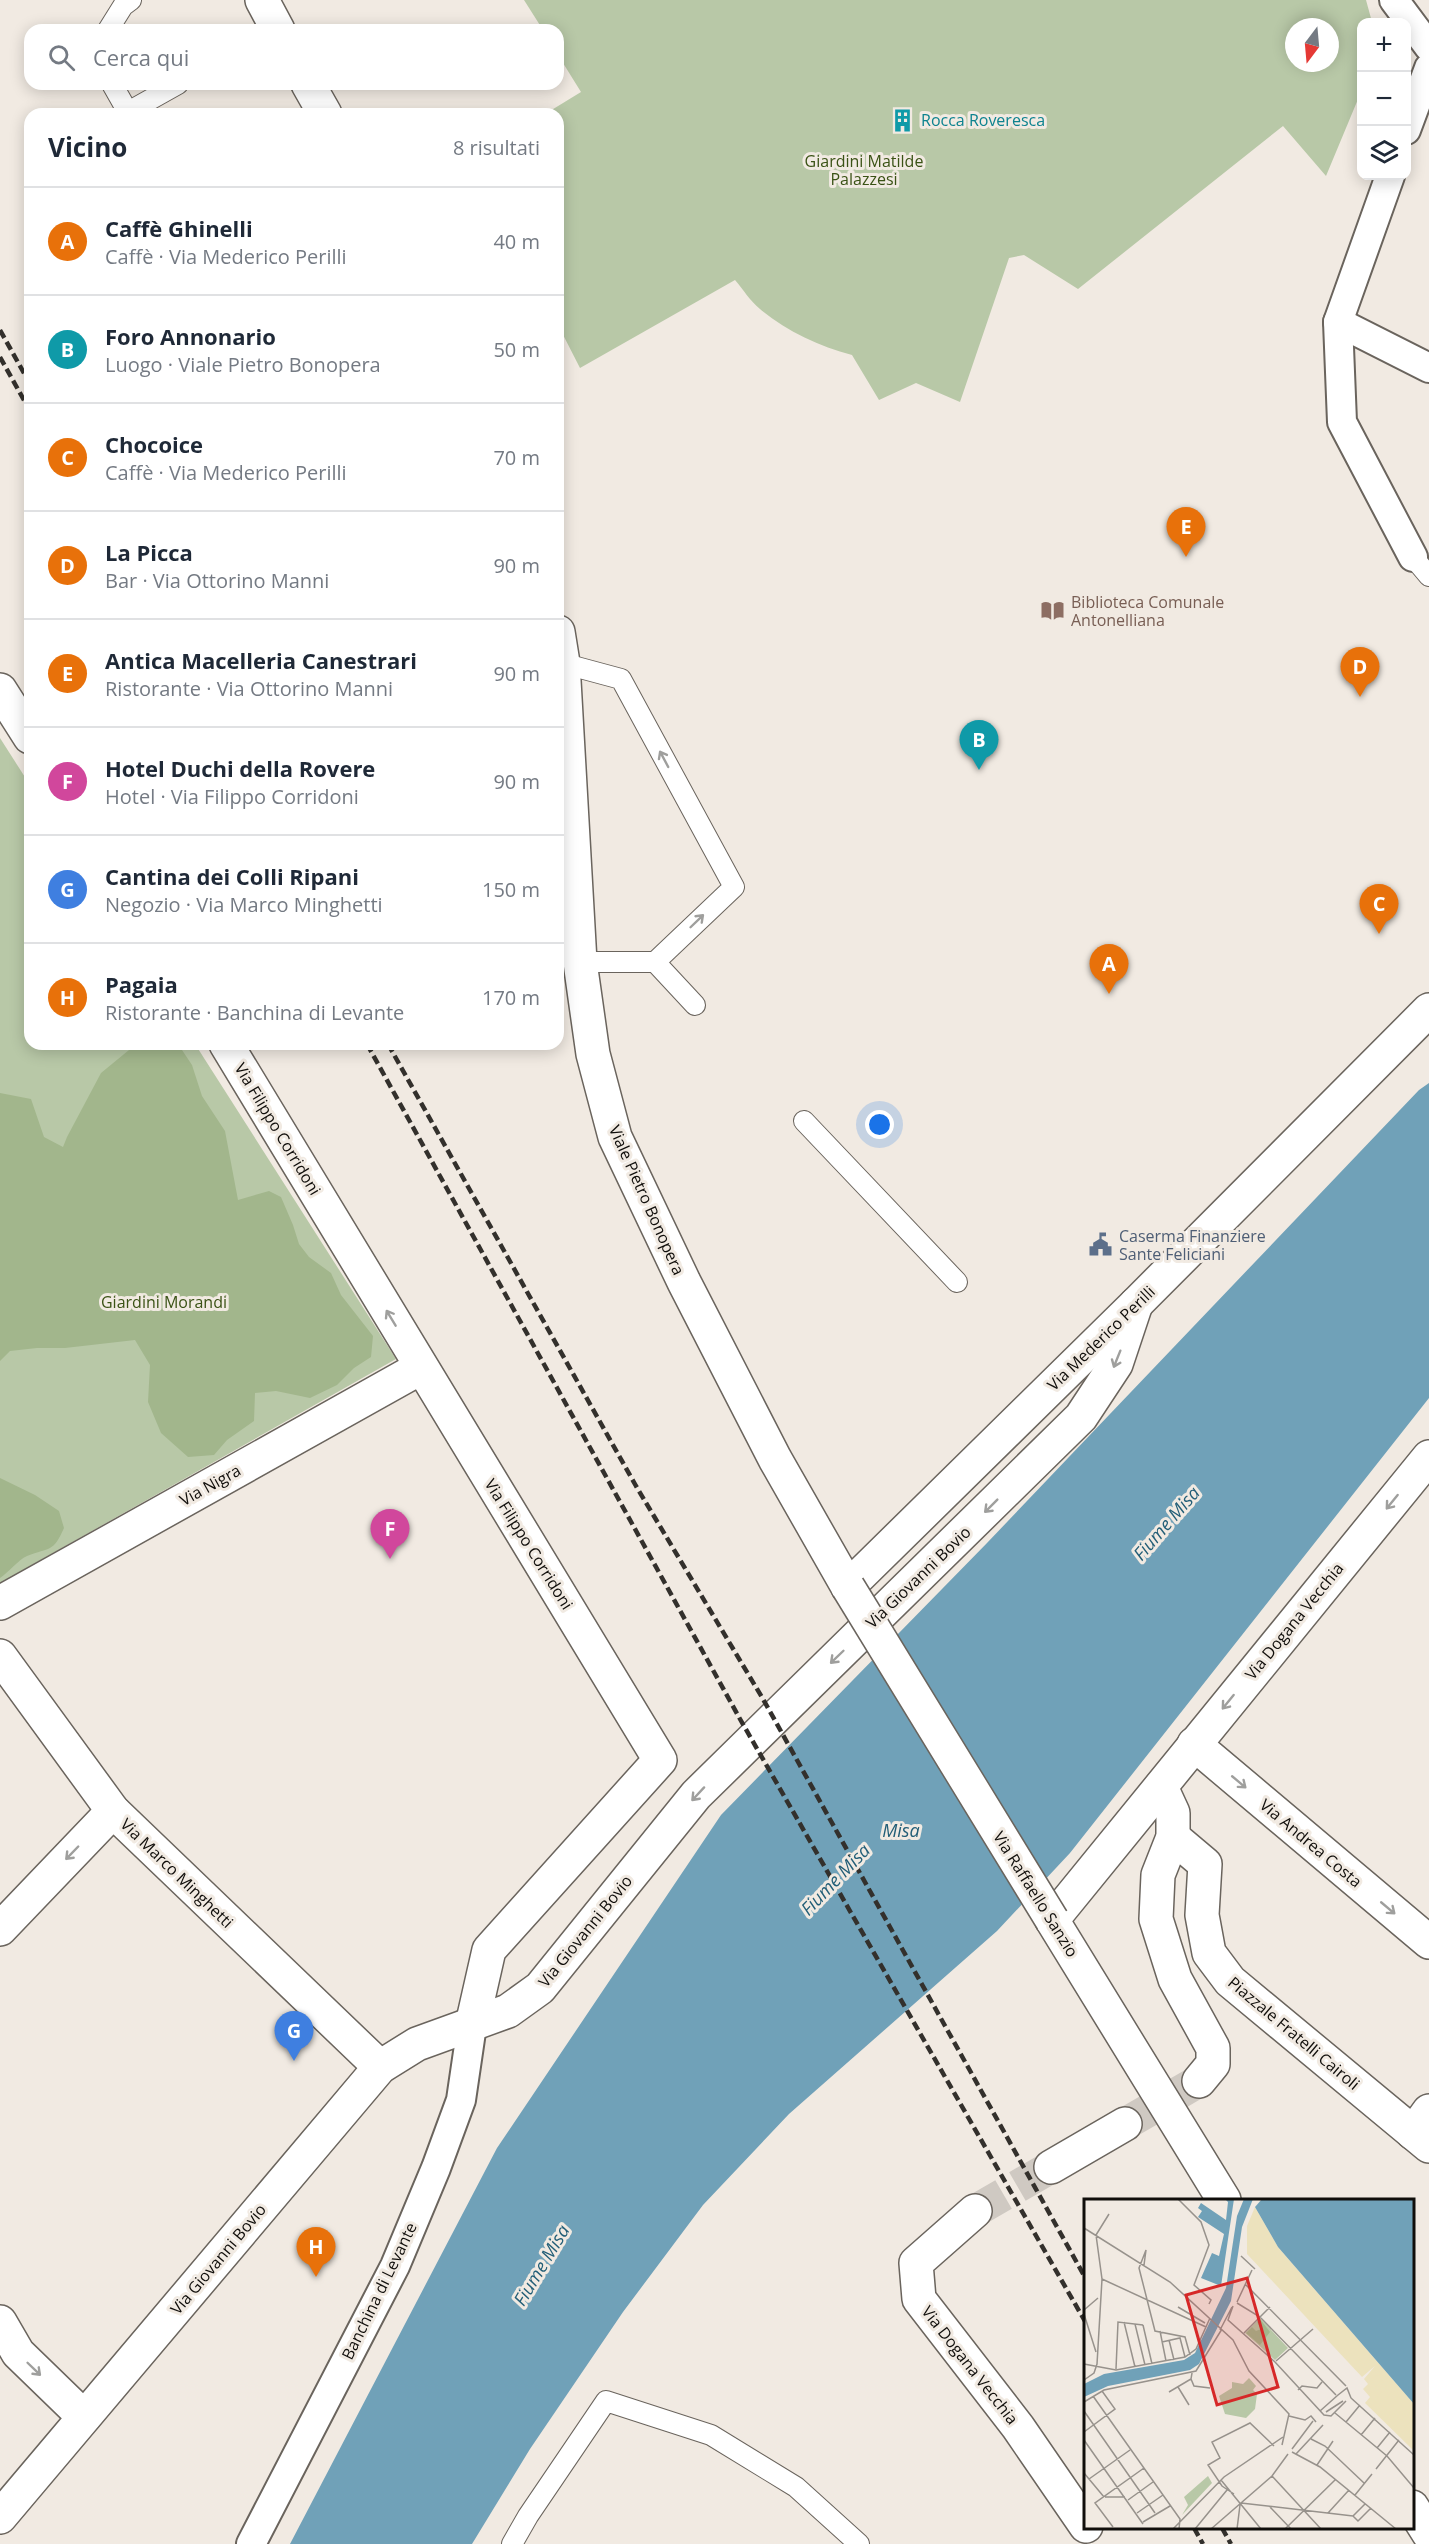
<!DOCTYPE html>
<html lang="it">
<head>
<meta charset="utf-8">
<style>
	body { margin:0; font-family:"Open Sans",sans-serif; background:#f2f2f3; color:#1f2937 }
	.controls { position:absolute; right:18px; top:18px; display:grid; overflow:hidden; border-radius:12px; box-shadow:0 3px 15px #0003 }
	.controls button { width:54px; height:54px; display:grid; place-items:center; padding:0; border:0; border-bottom:2px solid #e0e1e3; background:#fff; color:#1f2937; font:30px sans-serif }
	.compass { position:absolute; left:1285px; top:18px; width:54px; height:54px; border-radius:50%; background:#fff; box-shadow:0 3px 15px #0003; rotate:196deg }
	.you { position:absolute; left:880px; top:1125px; width:21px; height:21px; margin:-15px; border:4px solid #fff; border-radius:50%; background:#1a73e8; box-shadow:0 0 0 9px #1a73e833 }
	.badge { display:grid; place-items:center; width:39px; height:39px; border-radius:50%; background:#d93025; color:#fff; font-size:20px; font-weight:700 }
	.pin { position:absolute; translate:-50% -50px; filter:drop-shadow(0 2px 3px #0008) }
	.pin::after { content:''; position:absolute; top:32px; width:21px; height:18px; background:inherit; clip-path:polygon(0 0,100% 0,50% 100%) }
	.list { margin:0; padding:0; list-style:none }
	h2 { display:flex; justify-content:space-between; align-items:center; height:78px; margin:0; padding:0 24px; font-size:26px }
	h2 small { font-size:20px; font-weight:400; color:#747a83 }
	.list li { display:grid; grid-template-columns:39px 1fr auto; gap:18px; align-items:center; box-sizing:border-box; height:108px; padding:0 24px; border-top:2px solid #e0e1e3 }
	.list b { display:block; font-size:22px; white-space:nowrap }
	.list p { margin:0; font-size:20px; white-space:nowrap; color:#747a83 }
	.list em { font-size:20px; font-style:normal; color:#747a83 }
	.icon { flex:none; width:33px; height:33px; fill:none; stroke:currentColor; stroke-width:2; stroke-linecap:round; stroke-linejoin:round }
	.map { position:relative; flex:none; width:1429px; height:2544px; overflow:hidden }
	.search { position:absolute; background:#fff; box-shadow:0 3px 15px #0003; left:24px; top:24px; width:540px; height:66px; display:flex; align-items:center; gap:15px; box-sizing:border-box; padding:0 21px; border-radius:18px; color:#747a83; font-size:22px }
	.panel { position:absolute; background:#fff; box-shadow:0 3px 15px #0003; left:24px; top:108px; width:540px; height:942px; border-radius:18px }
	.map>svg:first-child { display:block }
	.green { fill:#b8c8a7; fill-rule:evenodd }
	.forest { fill:#a2b68c }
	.water { fill:#70a1b8 }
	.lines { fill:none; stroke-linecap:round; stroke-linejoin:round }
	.minor-tunnel { stroke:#cfc9c2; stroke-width:33; stroke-dasharray:33 16; stroke-linecap:butt }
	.service-casing { stroke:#6a645d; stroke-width:22 }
	.pedestrian-casing { stroke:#6a645d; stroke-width:32 }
	.minor-casing { stroke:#6a645d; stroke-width:36 }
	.secondary-casing { stroke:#6a645d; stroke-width:36 }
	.service { stroke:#fff; stroke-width:20 }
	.pedestrian { stroke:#fff; stroke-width:28 }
	.minor { stroke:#fff; stroke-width:33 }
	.secondary { stroke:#fff; stroke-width:33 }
	.rail { stroke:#33302c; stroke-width:4.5; stroke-dasharray:9 4.5; stroke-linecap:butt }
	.secondary-bridge-casing { stroke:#6a645d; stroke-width:36; stroke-linecap:butt }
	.secondary-bridge { stroke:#fff; stroke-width:33 }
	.oneway { stroke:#9f9f9d }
	.labels { text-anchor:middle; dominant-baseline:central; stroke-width:6; stroke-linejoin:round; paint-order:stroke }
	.culture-label { font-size:16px; fill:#0d838f; stroke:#f1eae2; text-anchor:start }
	.park-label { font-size:16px; fill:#3a5215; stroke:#f1eae2 }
	.education-label { font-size:16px; fill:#785e54; stroke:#f1eae2; text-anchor:start }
	.street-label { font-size:16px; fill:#100e0b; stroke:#f1eae2 }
	.service-label { font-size:16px; fill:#4e5e75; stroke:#f1eae2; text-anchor:start }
	.water-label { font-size:18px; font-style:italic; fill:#225e77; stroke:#f1eae2 }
	.inset-road { fill:none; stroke:#97928c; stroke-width:1.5 }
	.view { fill:#d62828; fill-opacity:0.15; stroke:#d62828; stroke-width:3 }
	.inset-edge { fill:none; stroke:#100e0b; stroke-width:3 }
</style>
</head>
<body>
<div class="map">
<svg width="1429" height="2544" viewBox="0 0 1429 2544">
	<rect width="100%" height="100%" fill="#f1eae2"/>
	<g class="green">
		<path d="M524 0H1366L1372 22H1362L1361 92 1326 176 1283 126 1078 289 1024 255 1009 258 960 402 916 383 879 400 852 355C819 346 786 331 760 309 750 301 743 289 735 280L580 368 558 325V114H545L581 92 558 55V30H543ZM1294 27H1330V63H1294Z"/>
		<path d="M0 738 30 785V1044H195L396 1359 0 1583Z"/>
	</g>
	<g class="forest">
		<path d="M130 1044H178L192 1065 202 1096 225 1131 238 1200 269 1191 281 1197 293 1225 299 1244 309 1257 331 1273 341 1295 373 1336 371 1357 354 1368 337 1385 310 1398 276 1391 255 1393 254 1421 227 1440 214 1455 188 1457 161 1433 148 1402 150 1365 135 1340 65 1348H37L10 1351 0 1361V1093L31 1099 44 1137 63 1147 67 1137 101 1073 129 1050Z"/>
		<path d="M0 1478 35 1495 59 1511 64 1528C53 1553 50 1547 27 1556 18 1560 9 1572 0 1578Z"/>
	</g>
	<path class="water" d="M1429 1083V1398L1070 1853 997 1931 789 2114 703 2205 623 2312 530 2449 472 2544H290L497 2148 721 1815 987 1543 1419 1090Z"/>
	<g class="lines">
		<g class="minor-tunnel">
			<path d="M1125 2124 1199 2081"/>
			<path d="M975 2211 1051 2167"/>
		</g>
		<defs>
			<g id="service">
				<path d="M108 30 123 6 131 0"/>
				<path d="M112 84 129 114"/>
				<path d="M128 112 178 84"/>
				<path d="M1413 557 1429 576"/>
				<path d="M558 662 621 679 734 887 655 962"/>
				<path d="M580 962H655L695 1005"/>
				<path d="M804 1121 957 1282"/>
				<path d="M512 2544 528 2516 606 2401 711 2435 796 2487 859 2544"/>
			</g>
			<g id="pedestrian">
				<path d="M1394 0 1429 47"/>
				<path d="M1406 130 1429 68"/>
				<path d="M1390 176 1338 322 1342 422 1413 557"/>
				<path d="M1338 322 1429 368"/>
				<path d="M251 2544 395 2266 436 2168 461 2100 472 2025"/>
			</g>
			<g id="minor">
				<path d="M0 690 30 737"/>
				<path d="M226 1044 660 1760 489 1950 472 2025"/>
				<path d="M848 1587 1136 1304 1429 1010"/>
				<path d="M0 1603 420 1368"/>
				<path d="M0 1656 113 1811 380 2067"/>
				<path d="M1194 1744 1429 1942"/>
				<path d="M1161 1787 1173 1813V1837L1158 1875 1156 1919 1175 1979 1213 2048V2064L1199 2081"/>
				<path d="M1173 1837 1205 1864 1202 1915 1209 1953 1230 1981 1429 2146"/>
				<path d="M1052 1920 1429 1457"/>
				<path d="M0 1929 113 1811"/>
				<path d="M1413 2133 1429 2111"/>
				<path d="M1051 2167 1125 2124"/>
				<path d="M975 2211 916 2263 919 2299 1018 2427 1086 2526"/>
				<path d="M0 2322 18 2353 84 2417"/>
				<path d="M0 2517 380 2067 417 2044 508 2011 540 1988 696 1795 1081 1417 1116 1364 1136 1304"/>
			</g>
			<g id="secondary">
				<path d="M262 0 278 30"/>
				<path d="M308 84 325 114"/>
				<path d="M558 632 563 663 580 962 593 1054 615 1137 684 1282 775 1459 848 1587"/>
				<path d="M1052 1920 1224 2200"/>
				<path d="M1412 2507 1429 2534"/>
			</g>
		</defs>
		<use href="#service" class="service-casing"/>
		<use href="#pedestrian" class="pedestrian-casing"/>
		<use href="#minor" class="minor-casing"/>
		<use href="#secondary" class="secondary-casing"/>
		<use href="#service" class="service"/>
		<use href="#pedestrian" class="pedestrian"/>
		<use href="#minor" class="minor"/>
		<use href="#secondary" class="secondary"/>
		<g class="rail">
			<path d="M0 330 30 384"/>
			<path d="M0 357 30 411"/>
			<path d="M367 1044 740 1719 1086 2323"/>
			<path d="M388 1044 636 1486 763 1699 1086 2279"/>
			<path d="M1194 2528 1203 2544"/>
			<path d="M1222 2528 1231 2544"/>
		</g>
		<defs>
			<path id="secondary-bridge" d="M848 1587 1052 1920"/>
		</defs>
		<use href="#secondary-bridge" class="secondary-bridge-casing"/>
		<use href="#secondary-bridge" class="secondary-bridge"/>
	</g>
	<defs><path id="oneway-shaft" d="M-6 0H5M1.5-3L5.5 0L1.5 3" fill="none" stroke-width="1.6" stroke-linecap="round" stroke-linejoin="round" transform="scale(1.5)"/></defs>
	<g class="oneway">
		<use href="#oneway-shaft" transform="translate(664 759) rotate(-118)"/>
		<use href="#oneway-shaft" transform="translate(697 921) rotate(-44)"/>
		<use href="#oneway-shaft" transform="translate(391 1318) rotate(-121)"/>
		<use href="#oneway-shaft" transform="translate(1117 1359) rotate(112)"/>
		<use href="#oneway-shaft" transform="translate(1392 1502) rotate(129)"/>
		<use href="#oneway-shaft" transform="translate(991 1506) rotate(135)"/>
		<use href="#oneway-shaft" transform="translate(837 1657) rotate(136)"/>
		<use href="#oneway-shaft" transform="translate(1228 1702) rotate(129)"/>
		<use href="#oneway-shaft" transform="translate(1239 1782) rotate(40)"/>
		<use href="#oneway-shaft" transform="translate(698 1794) rotate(133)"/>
		<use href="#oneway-shaft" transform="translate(72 1853) rotate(134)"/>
		<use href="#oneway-shaft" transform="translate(1388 1908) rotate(40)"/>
		<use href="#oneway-shaft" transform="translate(34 2369) rotate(44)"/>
	</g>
	<defs>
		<symbol id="building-bare" viewBox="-9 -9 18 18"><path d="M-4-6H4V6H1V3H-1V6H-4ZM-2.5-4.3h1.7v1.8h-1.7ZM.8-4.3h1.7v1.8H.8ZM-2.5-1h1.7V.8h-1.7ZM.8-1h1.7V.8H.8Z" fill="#0f9aa8" stroke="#f1eae2" stroke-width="2.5" paint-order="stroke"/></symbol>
		<symbol id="library-bare" viewBox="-9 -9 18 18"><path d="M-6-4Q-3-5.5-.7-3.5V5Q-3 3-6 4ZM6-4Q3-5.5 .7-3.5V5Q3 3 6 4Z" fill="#8d6e63" stroke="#f1eae2" stroke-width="2.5" paint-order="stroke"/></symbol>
		<symbol id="civic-bare" viewBox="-9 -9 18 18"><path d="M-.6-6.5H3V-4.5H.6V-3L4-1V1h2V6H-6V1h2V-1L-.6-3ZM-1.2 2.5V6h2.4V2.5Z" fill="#5c6f8a" stroke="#f1eae2" stroke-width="2.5" paint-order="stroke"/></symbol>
	</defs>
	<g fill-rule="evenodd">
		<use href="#building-bare" x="886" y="104" width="33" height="33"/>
		<use href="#library-bare" x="1036" y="594" width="33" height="33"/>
		<use href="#civic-bare" x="1084" y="1228" width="33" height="33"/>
	</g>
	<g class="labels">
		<g class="culture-label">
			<text x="921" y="120">Rocca Roveresca</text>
		</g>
		<g class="park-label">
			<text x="864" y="161">Giardini Matilde<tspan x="864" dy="18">Palazzesi</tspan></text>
			<text x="164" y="1302">Giardini Morandi</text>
		</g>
		<g class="education-label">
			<text x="1071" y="602">Biblioteca Comunale<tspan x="1071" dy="18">Antonelliana</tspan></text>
		</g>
		<g class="street-label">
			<text transform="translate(278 1129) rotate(59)">Via Filippo Corridoni</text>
			<text transform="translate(647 1200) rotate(66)">Viale Pietro Bonopera</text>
			<text transform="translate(1101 1338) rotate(-44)">Via Mederico Perilli</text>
			<text transform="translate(210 1485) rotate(-29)">Via Nigra</text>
			<text transform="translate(529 1544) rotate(58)">Via Filippo Corridoni</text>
			<text transform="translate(918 1577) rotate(-44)">Via Giovanni Bovio</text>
			<text transform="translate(1294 1621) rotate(-51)">Via Dogana Vecchia</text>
			<text transform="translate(1311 1843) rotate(40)">Via Andrea Costa</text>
			<text transform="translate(177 1873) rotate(44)">Via Marco Minghetti</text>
			<text transform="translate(1036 1894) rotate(58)">Via Raffaello Sanzio</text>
			<text transform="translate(585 1931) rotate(-51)">Via Giovanni Bovio</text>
			<text transform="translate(1294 2033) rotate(40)">Piazzale Fratelli Cairoli</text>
			<text transform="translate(218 2259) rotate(-50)">Via Giovanni Bovio</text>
			<text transform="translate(379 2291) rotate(-64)">Banchina di Levante</text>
			<text transform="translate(970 2365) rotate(52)">Via Dogana Vecchia</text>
		</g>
		<g class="service-label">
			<text x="1119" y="1236">Caserma Finanziere<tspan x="1119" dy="18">Sante Feliciani</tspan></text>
		</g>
		<g class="water-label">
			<text transform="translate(1166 1523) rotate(-49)">Fiume Misa</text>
			<text x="901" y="1830">Misa</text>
			<text transform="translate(835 1879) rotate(-46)">Fiume Misa</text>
			<text transform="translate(541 2265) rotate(-59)">Fiume Misa</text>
		</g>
	</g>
	<g transform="translate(1084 2199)">
		<rect width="330" height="330" fill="#f1eae2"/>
		<path d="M176 119 204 149 191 161 161 134ZM165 179 172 187 169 191 173 195 171 210 162 219 141 215 135 197 148 189V183L159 185ZM124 277 128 284 98 316 104 306 100 298Z" fill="#b8c8a7"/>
		<path d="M176 120 186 133 176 146 162 134 168 128 172 132 177 130 173 123Z" fill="#a2b68c"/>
		<path d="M171 8 194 48 330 205V252L281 204 286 198 279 190 284 185 280 180 291 167 278 178 163 55V27Z" fill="#ece2bd"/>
		<path d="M141 0H150L137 87 117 79 128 54 135 57 140 35 114 18 118 12 114 9 117 4 142 21 144 3ZM160 0H169L158 28 147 102 115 165 106 171 24 187 0 198V185L20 175 100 161 111 154 142 89 153 17ZM178 0H330V205L194 48 171 8Z" fill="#70a1b8"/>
		<path class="inset-road" d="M94 0 117 23 125 46 110 86 127 101 125 105M0 11V46M0 29 86 83 149 141 165 172 205 215 198 246M157 57 171 70M60 66 62 51 55 69 71 132 101 138 106 156M18 80 122 128M161 85 262 187M153 103 168 71M153 104 176 118 252 196M149 107 144 121 191 163 240 216 247 217 262 202M94 108 121 124M0 111 14 99M0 115 12 153M40 123 51 168M51 125 61 166M59 126 68 165M136 131 148 108M76 132 82 162M160 134 186 108M85 141 90 161M78 143 96 139 101 158M192 162 229 130M0 165 32 171 101 158 112 150 126 119M32 170 34 123 59 126M107 180 110 187 126 189M0 181 10 174 13 165 18 80 12 36 25 15M94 188 105 206M214 191 218 187 233 189 238 183M85 193 107 180 108 174M254 196 263 189 267 199M9 197 96 320 95 330M267 199 330 256M0 203 20 191 112 172 138 130M0 212 71 314M236 212 254 196M242 213 259 202M251 214 303 257 330 289M205 217 221 221 227 217 232 223M262 223 276 206M0 233 31 210 18 192M277 236 291 219M227 240 241 247 280 284M0 241 59 325M293 249 306 233M208 250 229 222M208 253 236 268 312 330M212 255 239 226M233 266 249 242M292 270 315 241M0 274 20 298M188 277 237 330M5 280 46 251M137 281 177 330M150 295 138 287 124 266 136 259 128 243 166 224 190 247M271 296 288 275M21 298H41M44 301 69 283M157 304 269 317M281 305 269 317 274 322 287 309M186 308 207 330M53 314 79 296M244 314 265 291M59 323 86 307M29 328 11 304 60 269M89 330 140 278 199 238M111 330 143 291M127 330 188 277 204 255M153 330 156 306M201 330 251 281"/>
		<path class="view" d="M163 79 194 188 133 206 102 96Z"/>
		<rect width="330" height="330" class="inset-edge"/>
	</g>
</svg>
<div class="controls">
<button>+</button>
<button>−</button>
<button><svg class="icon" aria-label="layers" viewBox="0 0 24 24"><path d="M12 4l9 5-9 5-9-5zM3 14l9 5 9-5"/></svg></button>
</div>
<svg class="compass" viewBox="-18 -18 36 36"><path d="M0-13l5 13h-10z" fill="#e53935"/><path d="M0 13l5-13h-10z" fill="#747a83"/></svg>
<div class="you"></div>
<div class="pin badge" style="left:1109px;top:994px;background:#e8710a">A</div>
<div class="pin badge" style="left:979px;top:770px;background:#0f9aa8">B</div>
<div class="pin badge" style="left:1379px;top:934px;background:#e8710a">C</div>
<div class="pin badge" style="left:1360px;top:697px;background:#e8710a">D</div>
<div class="pin badge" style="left:1186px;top:557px;background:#e8710a">E</div>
<div class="pin badge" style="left:390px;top:1559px;background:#d1479c">F</div>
<div class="pin badge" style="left:294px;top:2061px;background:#3f7fe0">G</div>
<div class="pin badge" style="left:316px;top:2277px;background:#e8710a">H</div>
<div class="search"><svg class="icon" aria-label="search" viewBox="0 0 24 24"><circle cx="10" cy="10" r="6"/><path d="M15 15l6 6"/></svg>Cerca qui</div>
<section class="panel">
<h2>Vicino<small>8 risultati</small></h2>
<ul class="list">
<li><span class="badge" style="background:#e8710a">A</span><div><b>Caffè Ghinelli</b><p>Caffè · Via Mederico Perilli</p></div><em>40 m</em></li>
<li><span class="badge" style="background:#0f9aa8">B</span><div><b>Foro Annonario</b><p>Luogo · Viale Pietro Bonopera</p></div><em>50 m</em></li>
<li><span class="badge" style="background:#e8710a">C</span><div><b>Chocoice</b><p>Caffè · Via Mederico Perilli</p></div><em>70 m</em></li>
<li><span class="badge" style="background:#e8710a">D</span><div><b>La Picca</b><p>Bar · Via Ottorino Manni</p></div><em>90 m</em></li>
<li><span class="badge" style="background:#e8710a">E</span><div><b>Antica Macelleria Canestrari</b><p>Ristorante · Via Ottorino Manni</p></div><em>90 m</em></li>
<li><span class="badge" style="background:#d1479c">F</span><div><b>Hotel Duchi della Rovere</b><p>Hotel · Via Filippo Corridoni</p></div><em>90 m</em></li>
<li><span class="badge" style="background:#3f7fe0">G</span><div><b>Cantina dei Colli Ripani</b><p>Negozio · Via Marco Minghetti</p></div><em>150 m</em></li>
<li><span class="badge" style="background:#e8710a">H</span><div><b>Pagaia</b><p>Ristorante · Banchina di Levante</p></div><em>170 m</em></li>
</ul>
</section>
</div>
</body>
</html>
